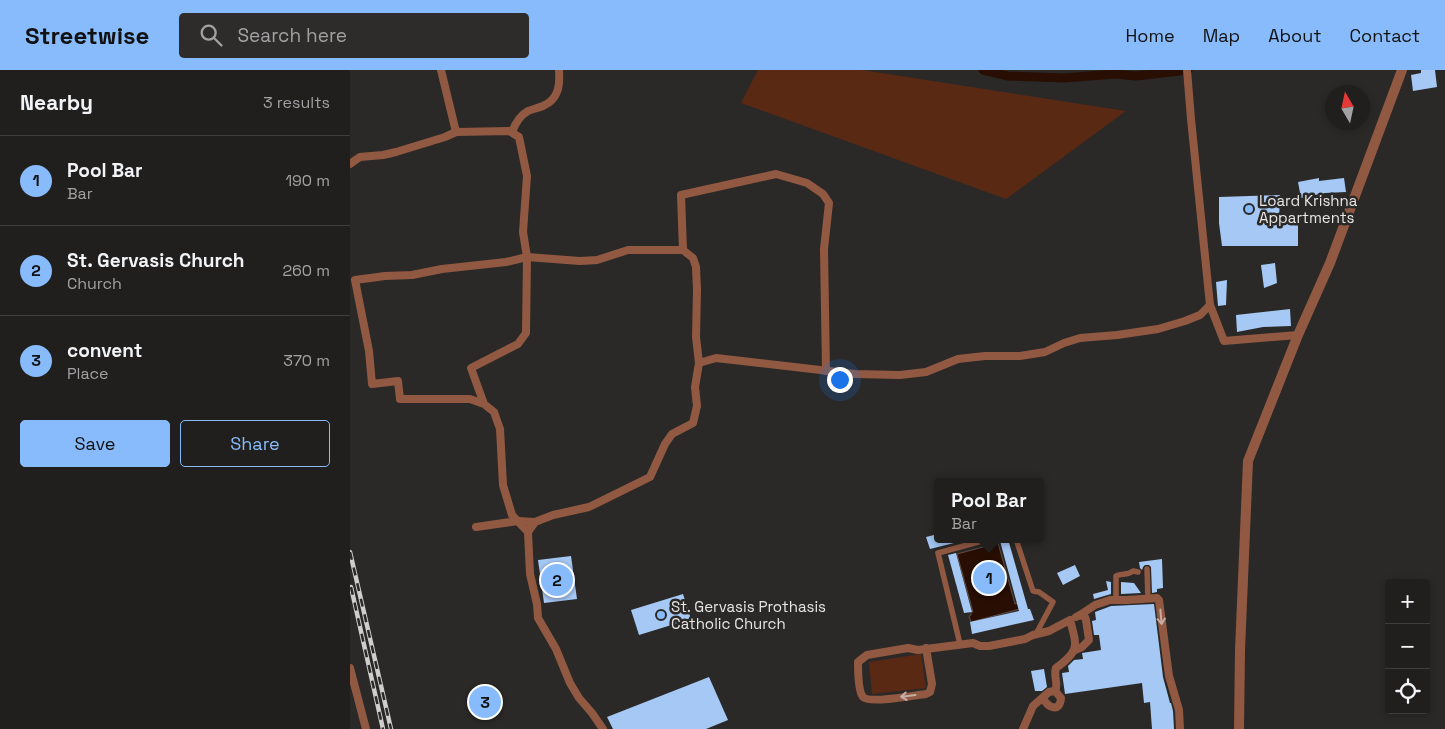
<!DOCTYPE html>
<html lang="en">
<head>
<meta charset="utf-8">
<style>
	body { margin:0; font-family:"Space Grotesk",sans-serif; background:#2d2c2a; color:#f1f3f6 }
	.controls { position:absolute; right:15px; bottom:15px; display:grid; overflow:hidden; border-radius:5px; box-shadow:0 2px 8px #0003 }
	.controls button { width:45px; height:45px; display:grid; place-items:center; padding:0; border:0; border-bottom:1px solid #3d3d3b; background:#201f1d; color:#f1f3f6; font:25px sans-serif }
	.compass { position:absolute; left:975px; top:15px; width:45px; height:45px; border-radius:50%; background:#201f1d; box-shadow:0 2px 8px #0003; rotate:351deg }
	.you { position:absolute; left:489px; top:309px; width:18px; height:18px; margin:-12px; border:4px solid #fff; border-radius:50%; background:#1a73e8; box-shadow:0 0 0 8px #1a73e833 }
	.badge { display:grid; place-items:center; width:32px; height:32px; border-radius:50%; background:#87bbfb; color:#111; font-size:16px; font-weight:700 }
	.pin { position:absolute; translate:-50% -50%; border:2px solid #fff; box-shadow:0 1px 5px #0006 }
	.popup { position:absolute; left:584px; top:408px; width:110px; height:65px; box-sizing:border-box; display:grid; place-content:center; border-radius:5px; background:#201f1d; filter:drop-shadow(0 1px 4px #0005); font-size:16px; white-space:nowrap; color:#a2a2a4 }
	.popup b { font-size:19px; color:#f1f3f6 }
	.popup::after { content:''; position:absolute; left:50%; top:100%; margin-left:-10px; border:10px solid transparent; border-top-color:#201f1d }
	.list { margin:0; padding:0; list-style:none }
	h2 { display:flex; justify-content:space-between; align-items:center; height:65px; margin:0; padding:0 20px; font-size:21px }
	h2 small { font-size:16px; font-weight:400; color:#a2a2a4 }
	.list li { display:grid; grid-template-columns:32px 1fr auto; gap:15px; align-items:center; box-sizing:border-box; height:90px; padding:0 20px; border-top:1px solid #3d3d3b }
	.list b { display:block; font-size:19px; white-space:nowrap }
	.list p { margin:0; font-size:16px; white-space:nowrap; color:#a2a2a4 }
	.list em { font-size:16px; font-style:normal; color:#a2a2a4 }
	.actions { display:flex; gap:10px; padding:15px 20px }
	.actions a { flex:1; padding:11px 0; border:1px solid #87bbfb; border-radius:5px; text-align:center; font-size:18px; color:#87bbfb }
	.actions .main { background:#87bbfb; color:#111 }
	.icon { flex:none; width:28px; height:28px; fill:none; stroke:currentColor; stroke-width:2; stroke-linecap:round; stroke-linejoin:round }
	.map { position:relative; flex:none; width:1095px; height:659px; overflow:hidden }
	header { display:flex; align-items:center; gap:30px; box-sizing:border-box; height:70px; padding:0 25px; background:#87bbfb; color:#111 }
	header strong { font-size:24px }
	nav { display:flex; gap:28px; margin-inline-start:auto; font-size:18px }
	.search { width:350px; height:45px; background:#2d2c2a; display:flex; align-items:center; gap:12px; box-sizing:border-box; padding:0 18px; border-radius:5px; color:#a2a2a4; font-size:19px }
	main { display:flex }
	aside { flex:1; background:#201f1d }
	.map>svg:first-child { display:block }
	.green { fill:#5a2914 }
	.water { fill:#280e03; stroke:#614e47 }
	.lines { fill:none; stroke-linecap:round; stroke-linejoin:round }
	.canal { stroke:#280e03; stroke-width:9 }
	.building { fill:#a5c8f5 }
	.pedestrian { stroke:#925942; stroke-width:5.5 }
	.minor { stroke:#925942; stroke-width:8 }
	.tertiary { stroke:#925942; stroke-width:10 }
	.rail-casing { stroke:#cfcdcd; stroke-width:4.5 }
	.rail { stroke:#2b2927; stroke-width:2.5; stroke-dasharray:8; stroke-linecap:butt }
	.oneway { stroke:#c5ada4 }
	.poi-dot { fill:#87bbfb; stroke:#2b2927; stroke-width:2 }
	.labels { text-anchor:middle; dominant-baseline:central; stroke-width:5; stroke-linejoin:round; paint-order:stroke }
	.poi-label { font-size:15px; fill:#e7e5e5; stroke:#2b2927; text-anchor:start }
</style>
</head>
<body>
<header>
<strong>Streetwise</strong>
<div class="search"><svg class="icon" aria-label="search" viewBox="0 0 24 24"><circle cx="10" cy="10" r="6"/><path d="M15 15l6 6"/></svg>Search here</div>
<nav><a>Home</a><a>Map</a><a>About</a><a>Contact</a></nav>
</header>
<main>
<aside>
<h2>Nearby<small>3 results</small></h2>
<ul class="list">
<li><span class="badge">1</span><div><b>Pool Bar</b><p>Bar</p></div><em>190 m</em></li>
<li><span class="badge">2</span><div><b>St. Gervasis Church</b><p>Church</p></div><em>260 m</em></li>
<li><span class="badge">3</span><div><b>convent</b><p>Place</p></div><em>370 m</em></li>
</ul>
<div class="actions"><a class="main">Save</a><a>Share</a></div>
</aside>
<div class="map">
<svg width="1095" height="659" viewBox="0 0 1095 659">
	<rect width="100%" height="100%" fill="#2b2927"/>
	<g class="green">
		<path d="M408 0H512L776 41 656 129 391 33Z"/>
		<path d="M571 584 576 618 522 624 519 592Z"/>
	</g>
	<path class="water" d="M648 473 665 534 675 531 677 537 621 552 619 546 621 545V542H623L607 484Z"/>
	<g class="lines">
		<path class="canal" d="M633 0 658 6 714 8 765 4 786 6 838 0"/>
	</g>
	<g class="building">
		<path d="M1071 0H1085L1087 17 1063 21 1061 5 1071 3Z"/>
		<path d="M969 108V111L994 108 996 122 975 123 951 128 948 112Z"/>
		<path d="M930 125 929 151H948V176H872L869 153V127Z"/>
		<path d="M925 193 927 213 914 218 911 195Z"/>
		<path d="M877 210 876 235 868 236 866 212Z"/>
		<path d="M940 239 941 256 913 257 887 262 886 245Z"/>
		<path d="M588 464V469H608V472L580 479 576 467Z"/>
		<path d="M658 469 678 539H680L684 550 622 564 620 552 669 541 650 471Z"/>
		<path d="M606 483 616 520 622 542 614 543 598 485Z"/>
		<path d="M221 486 227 529 194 533 188 490Z"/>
		<path d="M812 489 813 518 807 519V522L802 523 801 497 799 495H795L793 497 792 500 790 498 789 492Z"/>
		<path d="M725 495 730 506 713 515 707 503Z"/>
		<path d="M756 511 761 512V524L744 529 743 524 758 520Z"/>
		<path d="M771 512 784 513 791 523 771 524Z"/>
		<path d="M333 524 341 549 289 565 281 540Z"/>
		<path d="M804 534 813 607 820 633H821L823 641 824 659H802L800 632 794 633 792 613 715 624 712 603 719 602 718 596 724 590 733 589 732 583 751 580 749 565H744L742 551 746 550 745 542 761 536Z"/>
		<path d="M694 599 697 617 692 621H685L681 601Z"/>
		<path d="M359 607 378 650 356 659H263L257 647Z"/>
		<path d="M146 620 152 627 143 633 146 637 134 645 126 632Z"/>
	</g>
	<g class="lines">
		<g class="pedestrian">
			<path d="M666 469 683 521 689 522 703 532 686 564"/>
			<path d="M797 499 798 529"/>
			<path d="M766 530V506C772 503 777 506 783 501L788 502"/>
			<path d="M610 574 588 483 639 469"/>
		</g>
		<g class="minor">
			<path d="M91 0 106 62 159 61 169 67 177 106 173 162 177 187 230 191 247 190 278 180H333L343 188 346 197 347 220 346 267 349 293"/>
			<path d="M837 0 841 49 860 235 874 271 948 265"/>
			<path d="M162 62C165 54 169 46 178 41 183 39 188 38 193 36 209 29 210 15 209 0"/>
			<path d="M0 94 10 87 33 85 46 82 95 67 106 62"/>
			<path d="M333 180 331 125 426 104 457 113 473 124 479 133 474 179 476 301"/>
			<path d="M134 334 121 298 168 274 176 263 177 187 156 192 92 199 62 205 35 206 5 210 19 281 22 314 48 311 50 329H120L134 334 144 342 150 359 153 415 162 445 178 462"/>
			<path d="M126 457 168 451 185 452"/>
			<path d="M730 545 745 535 760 530H777L807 528 809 530 819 606 829 640 830 659"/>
			<path d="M576 578 582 614 580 622 576 624C566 625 519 634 513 627 508 621 508 600 508 592L517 585 558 578 568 580 623 573 630 576H639L675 569 683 565 699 561 720 550C727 576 730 581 706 598 703 606 709 614 705 621L699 622 683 636 673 659"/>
			<path d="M725 580 732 577 739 570 736 550 735 547 730 545 726 547"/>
			<path d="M0 598 16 659"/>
			<path d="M693 628C698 638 710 643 711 628L705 621"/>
			<path d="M253 659 242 643 229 628 220 613 206 579 188 548 187 534 180 504 178 462 185 452 203 445 239 437 300 407 315 374 322 364 343 353 347 336 345 317 349 293 366 288 505 304 550 305 576 302 608 289 635 286H670L695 282 714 273 730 268 767 265 808 259 835 251 850 245 860 235"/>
		</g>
		<path class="tertiary" d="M889 659 890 580 898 391 948 265 980 193 1052 0"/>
		<defs>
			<g id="rail">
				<path d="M0 482 41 659"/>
				<path d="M1 517 33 659"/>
			</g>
		</defs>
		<use href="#rail" class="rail-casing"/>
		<use href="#rail" class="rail"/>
	</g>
	<defs><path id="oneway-shaft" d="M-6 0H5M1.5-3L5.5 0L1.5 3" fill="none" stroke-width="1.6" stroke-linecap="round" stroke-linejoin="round" transform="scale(1.25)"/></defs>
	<g class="oneway">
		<use href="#oneway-shaft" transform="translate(811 547) rotate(85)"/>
		<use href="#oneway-shaft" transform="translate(558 626) rotate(173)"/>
	</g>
	<g class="poi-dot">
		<circle cx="899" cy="139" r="5"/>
		<circle cx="311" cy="545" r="5"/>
	</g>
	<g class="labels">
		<g class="poi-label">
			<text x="909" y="130">Loard Krishna<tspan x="909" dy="17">Appartments</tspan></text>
			<text x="321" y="536">St. Gervasis Prothasis<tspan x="321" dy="17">Catholic Church</tspan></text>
		</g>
	</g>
</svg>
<div class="controls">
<button>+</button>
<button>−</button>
<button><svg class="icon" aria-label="locate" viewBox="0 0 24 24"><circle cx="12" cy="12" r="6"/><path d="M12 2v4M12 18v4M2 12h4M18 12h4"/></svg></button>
</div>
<svg class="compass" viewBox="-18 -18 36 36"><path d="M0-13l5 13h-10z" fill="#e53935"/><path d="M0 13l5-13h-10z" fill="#a2a2a4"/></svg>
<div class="you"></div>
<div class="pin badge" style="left:639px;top:508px">1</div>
<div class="popup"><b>Pool Bar</b>Bar</div>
<div class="pin badge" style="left:207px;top:510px">2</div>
<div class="pin badge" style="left:135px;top:632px">3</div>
</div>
</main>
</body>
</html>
